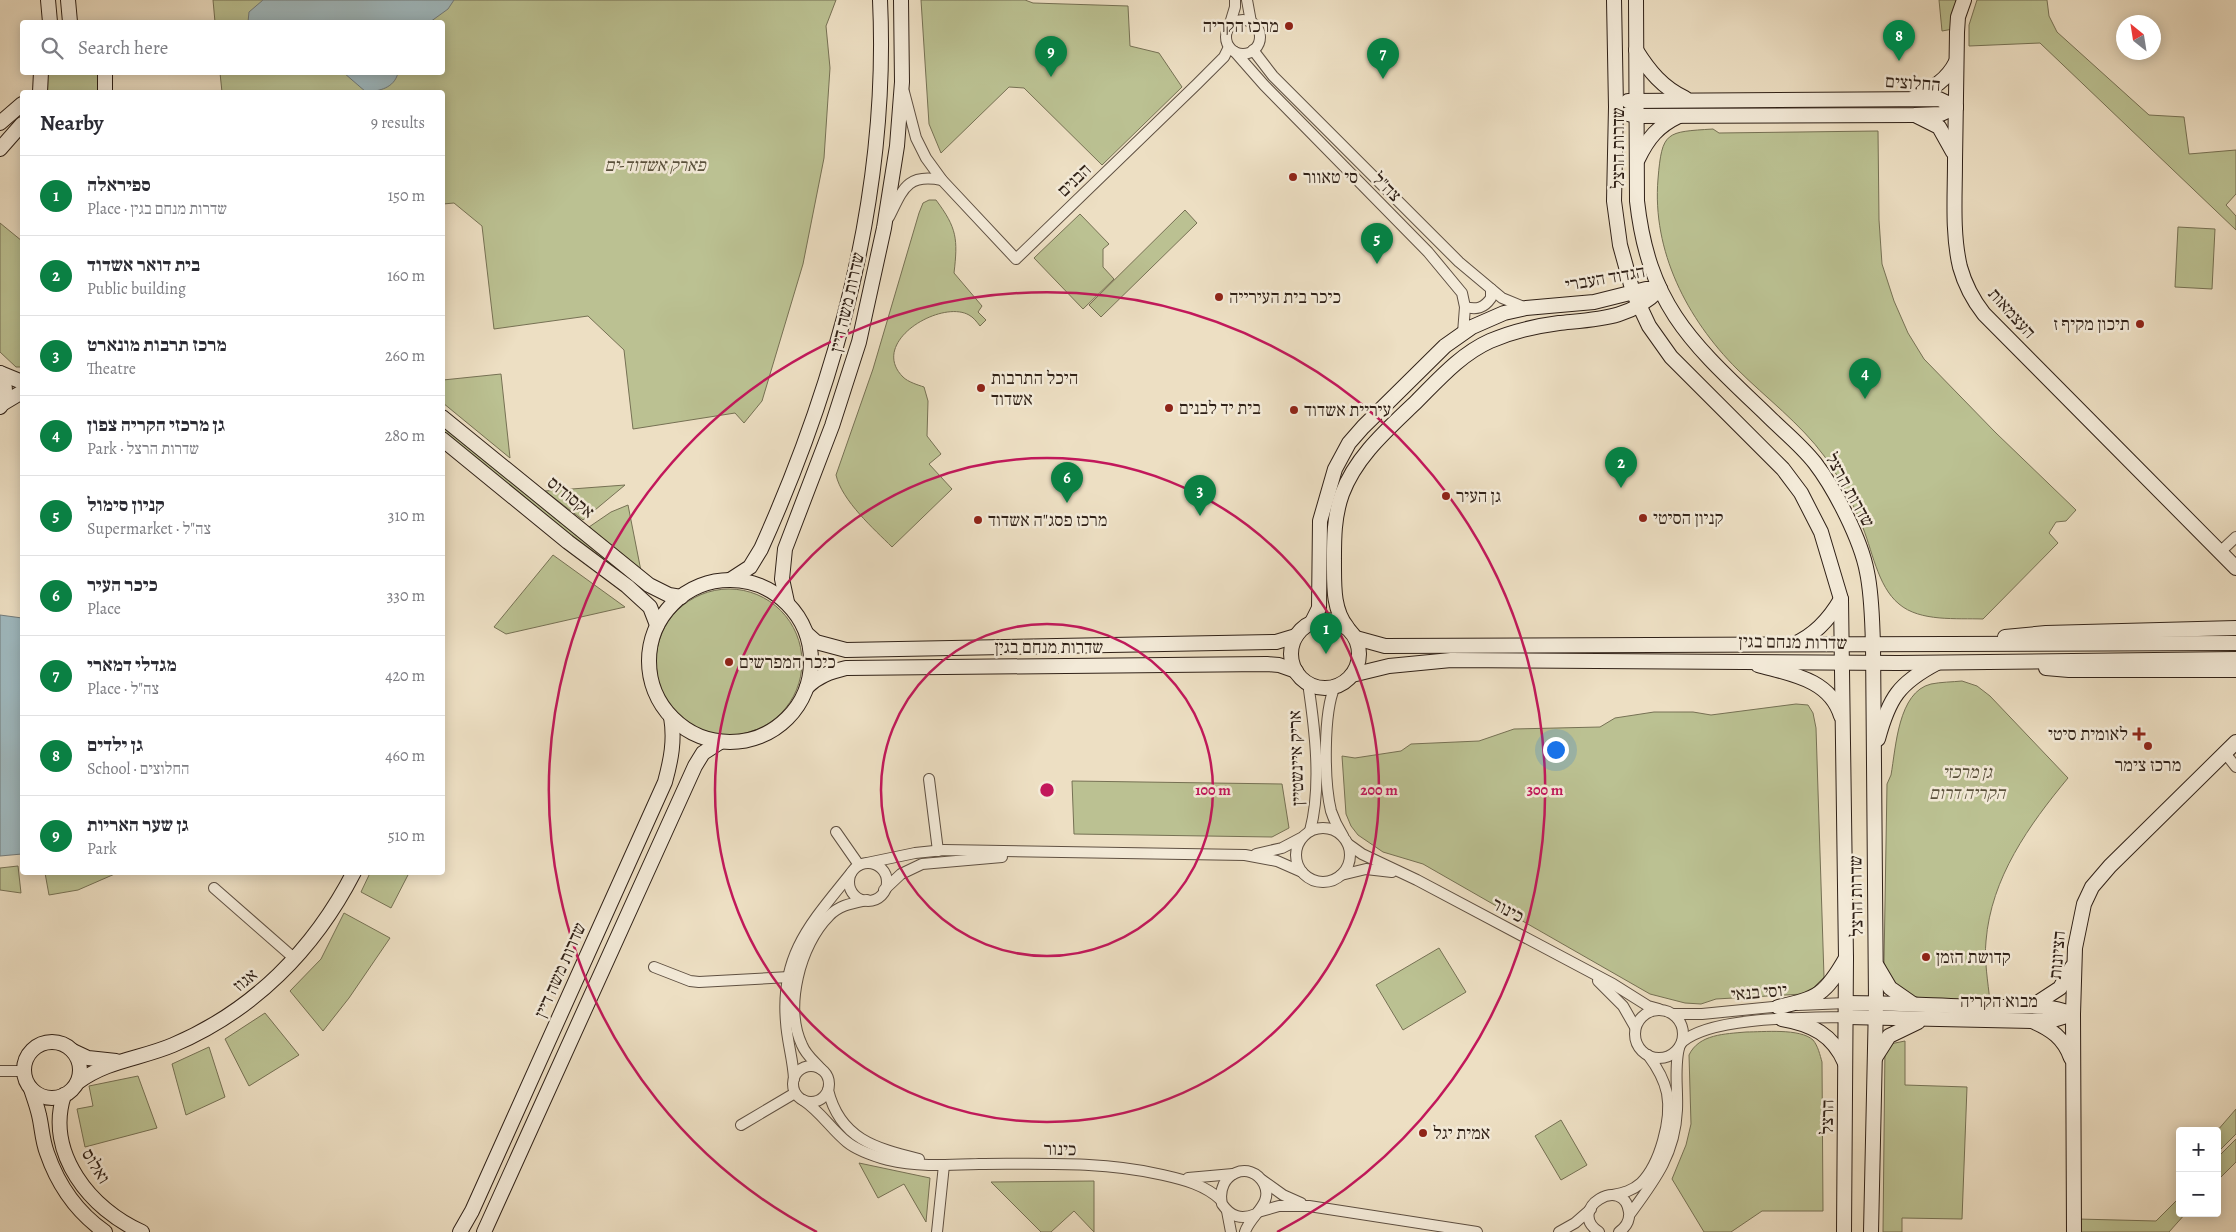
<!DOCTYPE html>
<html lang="en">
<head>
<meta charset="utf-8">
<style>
	body { margin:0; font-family:Alegreya,"Frank Ruhl Libre",serif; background:#f2f2f3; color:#2b2b33 }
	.controls { position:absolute; right:15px; bottom:15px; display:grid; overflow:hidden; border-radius:5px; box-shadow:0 2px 12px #0003 }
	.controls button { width:45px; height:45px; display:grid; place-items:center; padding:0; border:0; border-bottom:1px solid #e1e1e2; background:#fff; color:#2b2b33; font:25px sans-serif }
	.compass { position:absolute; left:2116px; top:15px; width:45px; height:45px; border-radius:50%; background:#fff; box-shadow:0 2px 12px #0003; rotate:330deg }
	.you { position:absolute; left:1555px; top:749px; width:18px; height:18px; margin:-12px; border:4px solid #fff; border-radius:50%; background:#1a73e8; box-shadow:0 0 0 8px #1a73e833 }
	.badge { display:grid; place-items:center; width:32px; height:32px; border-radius:50%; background:#0b8043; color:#fff; font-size:16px; font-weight:700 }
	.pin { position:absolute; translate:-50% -41px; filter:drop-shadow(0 1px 2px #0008) }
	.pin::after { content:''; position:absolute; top:26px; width:18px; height:15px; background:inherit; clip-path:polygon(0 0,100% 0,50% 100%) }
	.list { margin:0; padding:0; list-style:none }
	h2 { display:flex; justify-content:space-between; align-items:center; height:65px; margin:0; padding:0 20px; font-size:21px }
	h2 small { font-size:16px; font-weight:400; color:#7c7c81 }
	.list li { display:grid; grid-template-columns:32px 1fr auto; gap:15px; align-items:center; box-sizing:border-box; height:80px; padding:0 20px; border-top:1px solid #e1e1e2 }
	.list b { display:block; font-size:19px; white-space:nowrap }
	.list p { margin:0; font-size:16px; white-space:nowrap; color:#7c7c81 }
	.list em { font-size:16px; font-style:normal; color:#7c7c81 }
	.icon { flex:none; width:28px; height:28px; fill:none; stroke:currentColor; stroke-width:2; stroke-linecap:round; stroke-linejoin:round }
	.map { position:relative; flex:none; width:2236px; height:1232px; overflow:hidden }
	.search { position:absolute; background:#fff; box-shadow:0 2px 12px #0003; left:20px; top:20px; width:425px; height:55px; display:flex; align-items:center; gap:12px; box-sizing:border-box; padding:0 18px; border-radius:5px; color:#7c7c81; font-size:19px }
	.panel { position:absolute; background:#fff; box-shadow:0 2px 12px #0003; left:20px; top:90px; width:425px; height:785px; border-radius:5px }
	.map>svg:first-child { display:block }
	.green { fill:#bbc192; stroke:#767154 }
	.water { fill:#9fb9bf; stroke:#737c7c }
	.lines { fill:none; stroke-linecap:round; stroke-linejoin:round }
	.street-casing { stroke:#5f5042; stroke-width:12 }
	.secondary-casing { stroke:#302117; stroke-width:16 }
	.street { stroke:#f3ead8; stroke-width:10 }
	.secondary { stroke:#f3ead8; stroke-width:14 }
	.ring { fill:none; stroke:#c2185b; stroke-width:2.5 }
	.poi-dot { fill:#8f2418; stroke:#f3ead8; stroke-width:2 }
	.labels { text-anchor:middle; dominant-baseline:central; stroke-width:5; stroke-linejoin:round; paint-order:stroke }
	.poi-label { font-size:18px; fill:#302117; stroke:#f3ead8; text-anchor:start }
	.street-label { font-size:18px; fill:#302117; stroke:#f3ead8 }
	.park-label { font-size:18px; font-style:italic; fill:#5a513c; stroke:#f3ead8 }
	.centre { fill:#c2185b; stroke:#f3ead8; stroke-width:2.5 }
	.ring-label { font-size:15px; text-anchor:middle; font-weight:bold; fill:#c2185b; stroke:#f3ead8; stroke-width:5; stroke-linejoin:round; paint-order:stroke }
</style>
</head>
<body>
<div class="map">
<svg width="2236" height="1232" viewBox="0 0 2236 1232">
	<rect width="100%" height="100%" fill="#eddfc3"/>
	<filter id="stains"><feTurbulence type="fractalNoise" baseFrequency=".004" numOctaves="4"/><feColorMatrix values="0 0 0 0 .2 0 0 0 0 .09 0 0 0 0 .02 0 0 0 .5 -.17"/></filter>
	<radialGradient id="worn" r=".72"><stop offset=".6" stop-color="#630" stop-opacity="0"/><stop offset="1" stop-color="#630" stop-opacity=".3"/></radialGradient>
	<g class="green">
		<path d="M213 0H836L826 26 830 68 824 158 803 264 762 401 744 423 735 413 633 429 624 350 588 316 494 329 482 226 454 203 443 204 442 92H222L220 73 442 72V22H215Z"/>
		<path d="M921 0H1025L1033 3 1128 6 1130 46 1159 53 1182 87 1102 165 1024 88 1009 87 941 153 929 124Z"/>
		<path d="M1939 0H1959L1953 29 1942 31Z"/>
		<path d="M1977 0H2047L2049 16 2057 32 2149 115 2184 117 2189 154 2236 150V194L2226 205 2236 216V230L2040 43 1969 46V25Z"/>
		<path d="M47 73H98L99 92H47Z"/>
		<path d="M1713 129 1719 133 1878 131 1879 220 1882 264 1894 301 1908 333 1924 359 1996 433 2076 510 2066 521 2056 522 2049 533 2058 543 1983 619C1957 618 1920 622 1899 604 1877 586 1872 548 1861 523 1851 499 1839 477 1825 457 1800 423 1766 398 1737 369 1687 319 1652 251 1658 179 1662 131 1666 132 1713 129Z"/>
		<path d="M929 200H936C957 228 958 239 954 273L982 306 978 312 986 320 980 326C977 322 973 317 969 315 941 299 868 342 903 377 908 382 918 385 924 387L928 401 927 436 941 454 929 464 952 489 892 547C874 529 842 501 836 475L873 369 919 213 923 203Z"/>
		<path d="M1185 210 1197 223 1101 317 1089 305Z"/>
		<path d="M1080 214 1109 244 1103 249V267L1114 279 1083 309 1034 258Z"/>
		<path d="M0 223 22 241V367H16L0 352Z"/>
		<path d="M2178 227 2215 229 2212 289 2175 287Z"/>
		<path d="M501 374 510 458 443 403V380Z"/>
		<path d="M442 421 637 582 634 586 443 437Z"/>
		<path d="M625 485 583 520 545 491Z"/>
		<path d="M628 505 641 571 589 527 611 512Z"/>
		<path d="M553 555 625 607 506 634 494 627Z"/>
		<circle cx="729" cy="662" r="73"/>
		<path d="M1962 681 1977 686 1990 696 2068 778C2029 825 1991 878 1986 941 1984 960 1988 982 1990 1002 1969 1001 1920 1003 1904 992 1894 985 1889 974 1884 963L1887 784 1891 775C1896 747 1898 692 1931 684 1941 682 1952 682 1962 681Z"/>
		<path d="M1796 704 1808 705 1813 713 1816 728 1824 977 1811 990 1803 994 1716 999 1701 1004 1685 1003 1650 994 1423 864 1383 852 1358 835 1351 826 1346 814 1342 756 1355 758 1401 751 1411 744 1479 741 1514 729 1600 727 1615 718 1654 712H1693L1711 715Z"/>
		<path d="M1072 781 1282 784 1289 828 1272 837 1074 834Z"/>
		<path d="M18 866 21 893 0 890V868Z"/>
		<path d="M45 873V872L117 873 78 890 49 895Z"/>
		<path d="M370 873H409L391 908 361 892Z"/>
		<path d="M344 913 390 938 349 998 323 1031 290 991 321 959Z"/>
		<path d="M1439 948 1466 992 1403 1030 1376 985Z"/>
		<path d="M265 1013 299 1055 249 1086 225 1039Z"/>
		<path d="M1746 1032C1763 1032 1800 1028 1813 1040 1818 1046 1820 1055 1822 1062L1823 1211H1762L1731 1232H1704L1672 1179 1686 1145 1691 1124 1689 1055C1699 1034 1725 1034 1746 1032Z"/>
		<path d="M1905 1041V1085L1967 1087 1962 1219 1902 1218V1232H1883L1885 1045Z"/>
		<path d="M209 1047 225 1097 186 1115 172 1064Z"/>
		<path d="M138 1076 157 1128 85 1147 77 1109 93 1106 89 1086Z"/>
		<path d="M2236 1109V1134L2217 1153V1131Z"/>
		<path d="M1561 1120 1587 1165 1561 1180 1535 1136Z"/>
		<path d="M2236 1139V1162L2217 1181V1158Z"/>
		<path d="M859 1163 930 1178 926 1222 904 1184 878 1198Z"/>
		<path d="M1094 1181V1232L1074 1211 1051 1232H1041L991 1182Z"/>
		<path d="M2180 1197V1213H2186L2169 1232H2081L2078 1219 2156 1221Z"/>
	</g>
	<g class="water">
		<path d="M263 0H454L448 9 430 22H248L249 12Z"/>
		<path d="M344 73H398C394 88 380 91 366 92Z"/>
		<path d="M0 615 22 618V854L0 856Z"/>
	</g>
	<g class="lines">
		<defs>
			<g id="street">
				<path d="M1247 0 1251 22"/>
				<circle cx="1243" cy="37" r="17"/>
				<path d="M1229 27 1235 7V0"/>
				<path d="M1253 50 1273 76 1459 262 1502 298 1526 308"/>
				<path d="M1235 52 1264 85 1428 252 1462 293 1465 307 1463 333"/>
				<path d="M904 92 916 138 926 158 942 180 1016 259 1197 84 1224 57 1229 47"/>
				<path d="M889 217C903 189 907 173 942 180"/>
				<path d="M1465 307C1477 310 1484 308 1491 298V289"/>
				<path d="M2220 552 2236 537"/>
				<path d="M1308 683C1315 730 1322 786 1310 831"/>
				<path d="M1335 686C1323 713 1324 782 1331 811 1334 820 1338 828 1343 836"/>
				<path d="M2225 753 2236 767"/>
				<path d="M929 779 938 851"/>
				<circle cx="1323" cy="855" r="27"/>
				<path d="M836 832 859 865"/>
				<path d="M1348 844 1362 854 1417 880 1613 984 1648 1006 1659 1009"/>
				<path d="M1256 854 1282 848 1301 838"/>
				<path d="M867 863 915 853 944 850 1245 855 1277 861 1302 872"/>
				<circle cx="868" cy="882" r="19"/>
				<path d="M1341 875 1366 869 1392 872"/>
				<path d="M214 888 295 959"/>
				<path d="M884 890 901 874 922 864 1002 857"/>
				<path d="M654 967 690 981 699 982 789 977"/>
				<path d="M1598 981 1623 1006 1635 1027"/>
				<path d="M1798 1005 1846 1003"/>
				<circle cx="1659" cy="1034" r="24"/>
				<path d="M1674 1014H1702L1783 1006"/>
				<path d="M1682 1042C1712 1016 1806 1018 1847 1017"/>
				<circle cx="811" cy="1084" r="18"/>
				<path d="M821 1069C814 1061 806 1055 802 1045 784 1007 800 945 829 916 839 905 853 903 867 900"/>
				<path d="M0 1071H24"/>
				<path d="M794 1079C793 1059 787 1041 786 1022 780 954 812 922 851 873"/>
				<path d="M828 1090C840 1139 875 1148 919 1159"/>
				<path d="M803 1100C821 1112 831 1129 847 1142 858 1151 874 1156 888 1160 917 1167 949 1165 979 1164 1040 1164 1103 1161 1163 1175 1185 1180 1205 1185 1221 1200"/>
				<path d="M741 1125 795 1093"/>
				<path d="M1188 1178 1233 1174"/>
				<path d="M1262 1180 1283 1195 1301 1203"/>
				<path d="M1613 1195C1623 1193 1632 1191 1641 1183 1660 1164 1672 1119 1667 1093 1664 1079 1657 1067 1648 1055"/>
				<path d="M1227 1211 1231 1232"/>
				<path d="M1258 1212 1279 1206H1309L1477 1232"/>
				<path d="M1630 1214C1655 1180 1675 1154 1677 1110 1678 1089 1674 1068 1679 1048"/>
				<path d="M937 1232 944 1165"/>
				<path d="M1245 1232C1250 1215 1274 1204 1264 1184 1251 1159 1215 1173 1222 1204 1231 1217 1241 1220 1256 1214"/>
				<path d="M1559 1232 1575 1223 1591 1209"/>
				<path d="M1599 1232C1565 1209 1624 1174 1629 1212 1630 1220 1626 1227 1619 1232"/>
			</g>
			<g id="secondary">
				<path d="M48 0 50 22"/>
				<path d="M68 0 70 22"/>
				<path d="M1614 0 1616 107 1614 201 1620 245 1633 292 1649 326 1671 357 1783 469 1801 493 1821 532 1841 599 1846 958 1844 1232"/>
				<path d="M1636 0 1637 201C1649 308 1694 345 1767 415 1783 431 1801 445 1815 463 1835 489 1861 540 1867 572 1872 596 1872 620 1873 644L1876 1003 1871 1232"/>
				<path d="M1964 0 1958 17 1957 32C1956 75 1956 118 1955 161 1955 196 1952 233 1960 267 1965 285 1973 300 1984 314L2236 568"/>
				<path d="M1636 50C1649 71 1663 88 1685 98"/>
				<path d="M105 72V92"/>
				<path d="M40 92 41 72"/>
				<path d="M1915 97C1933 88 1947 80 1956 62"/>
				<path d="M1628 101 1939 99 1956 107"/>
				<path d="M1628 114 1636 116 1914 115 1941 114 1956 107"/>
				<path d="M1917 116 1939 127 1953 152"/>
				<path d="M0 123 22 104"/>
				<path d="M0 149 22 124"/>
				<path d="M1638 159C1648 138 1658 126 1679 116"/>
				<path d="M0 373C6 385 8 396 0 407"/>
				<path d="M0 373 22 382"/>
				<path d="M2 404 22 392"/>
				<path d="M442 417 649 585 669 595 681 597"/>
				<path d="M442 439 568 542 627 586 650 607 657 625"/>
				<path d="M730 580 750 567 761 549C838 378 889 189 880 0"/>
				<circle cx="730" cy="661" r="81"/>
				<path d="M787 602 782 579 785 549 832 426 859 342 884 228 897 146 902 82 901 0"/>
				<circle cx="1325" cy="654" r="34"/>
				<path d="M1312 622 1319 608 1320 521 1335 469 1349 443 1363 427 1445 346 1472 327 1504 313 1526 308 1594 302 1646 289H1660"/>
				<path d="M1347 627C1334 611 1334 589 1334 569 1334 544 1333 519 1342 494 1356 456 1388 429 1417 401 1439 379 1461 354 1490 341 1511 332 1536 326 1559 323 1598 319 1631 319 1660 289"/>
				<path d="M807 634 816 642 846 650 1276 642 1296 636"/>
				<path d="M2005 637 2046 633 2236 628"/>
				<path d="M1356 638 1385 646 2236 643"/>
				<path d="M1794 644C1815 635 1830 618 1841 599"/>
				<path d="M1758 665C1790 674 1830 679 1841 716"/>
				<path d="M2046 668 2069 670H2236"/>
				<path d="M1352 675 1389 666 1451 660 1898 663 2236 659"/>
				<path d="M807 687C818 676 830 672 846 668L1267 664 1279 665 1296 671"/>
				<path d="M1878 739C1889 698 1899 683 1937 663"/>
				<path d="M1877 966 1890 988 1913 1004"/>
				<path d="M1846 1003C1894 1003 1942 1006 1989 1007 2022 1008 2041 1002 2073 1014"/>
				<path d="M2034 1005 2060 988 2072 967"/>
				<path d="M1778 1007C1818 998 1825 995 1846 958"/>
				<path d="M1847 1017 2032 1021 2053 1020 2073 1014"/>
				<path d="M1782 1019C1812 1024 1833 1035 1845 1063"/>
				<path d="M2032 1021C2051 1029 2064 1038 2071 1058"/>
				<circle cx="52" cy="1070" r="28"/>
				<path d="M73 1051 88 1058 116 1061"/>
				<path d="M1875 1058 1889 1036 1918 1022"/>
				<path d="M78 1082C108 1060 140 1059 173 1045 253 1011 314 950 354 872"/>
				<path d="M31 1089C34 1098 37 1106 39 1115 42 1127 42 1140 47 1153 58 1185 78 1213 105 1232"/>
				<path d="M64 1095C45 1153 91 1210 142 1232"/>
				<path d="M460 1232 472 1211 665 782C671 760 675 740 671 717"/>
				<path d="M484 1232 695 766 703 753 720 742"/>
				<path d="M2074 1232 2073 1014 2075 948 2084 904 2092 887 2110 866 2236 742"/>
			</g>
		</defs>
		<use href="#street" class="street-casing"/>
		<use href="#secondary" class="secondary-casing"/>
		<use href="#street" class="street"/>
		<use href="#secondary" class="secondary"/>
	</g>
	<g class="ring">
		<circle cx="1047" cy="790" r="166"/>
		<circle cx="1047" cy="790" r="332"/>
		<path d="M817 1232A498 498 0 1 1 1277 1232"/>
	</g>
	<g class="poi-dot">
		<circle cx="1289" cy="26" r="5"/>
		<circle cx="1293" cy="177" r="5"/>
		<circle cx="1219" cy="297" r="5"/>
		<circle cx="2140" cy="324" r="5"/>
		<circle cx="981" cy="388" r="5"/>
		<circle cx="1169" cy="408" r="5"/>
		<circle cx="1294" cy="410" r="5"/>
		<circle cx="1446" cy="496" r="5"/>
		<circle cx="1643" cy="518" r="5"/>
		<circle cx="978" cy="520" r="5"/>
		<circle cx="729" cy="662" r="5"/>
		<path d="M2136.5 726.5h5v5h5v5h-5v5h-5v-5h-5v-5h5z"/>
		<circle cx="2148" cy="746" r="5"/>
		<circle cx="1926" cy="957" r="5"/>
		<circle cx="1423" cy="1133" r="5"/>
	</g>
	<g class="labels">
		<g class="poi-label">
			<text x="1279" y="26" text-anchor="end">מרכז הקריה</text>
			<text x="1303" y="177">סי טאוור</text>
			<text x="1229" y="297">כיכר בית העירייה</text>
			<text x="2130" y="324" text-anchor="end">תיכון מקיף ז</text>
			<text x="991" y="378">היכל התרבות<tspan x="991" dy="21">אשדוד</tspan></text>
			<text x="1179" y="408">בית יד לבנים</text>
			<text x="1304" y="410">עיריית אשדוד</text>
			<text x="1456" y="496">גן העיר</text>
			<text x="1653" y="518">קניון הסיטי</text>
			<text x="988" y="520">מרכז פסג"ה אשדוד</text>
			<text x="739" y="662">כיכר המפרשים</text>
			<text x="2128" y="734" text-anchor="end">לאומית סיטי</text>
			<text x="2148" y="765" text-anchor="middle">מרכז צימר</text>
			<text x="1936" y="957">קדושת הזמן</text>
			<text x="1433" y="1133">אמית יגל</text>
		</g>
		<g class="street-label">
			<text transform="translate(1913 83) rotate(4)">החלוצים</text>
			<text transform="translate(1618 148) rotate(-90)">שדרות הרצל</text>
			<text transform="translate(1074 180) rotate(-44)">הבנים</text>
			<text transform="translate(1387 187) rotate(45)">צה"ל</text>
			<text transform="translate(1605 278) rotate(-10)">הגדוד העברי</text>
			<text transform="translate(847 302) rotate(-77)">שדרות משה דיין</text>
			<text transform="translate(2012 313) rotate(48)">העצמאות</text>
			<text transform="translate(1850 490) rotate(61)">שדרות הרצל</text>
			<text transform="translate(571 497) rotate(39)">אקסודוס</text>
			<text transform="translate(1793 642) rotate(1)">שדרות מנחם בגין</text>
			<text x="1049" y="647">שדרות מנחם בגין</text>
			<text transform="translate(1296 758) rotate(-92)">אריק איינשטיין</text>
			<text transform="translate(1856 896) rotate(-91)">שדרות הרצל</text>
			<text transform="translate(1508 910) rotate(28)">כינור</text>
			<text transform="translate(2057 955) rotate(-85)">הציונות</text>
			<text transform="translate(560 970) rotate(-66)">שדרות משה דיין</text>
			<text transform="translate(245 980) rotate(-39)">אגוז</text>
			<text transform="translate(1759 992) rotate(-5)">יוסי בנאי</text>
			<text x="1999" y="1001">מבוא הקריה</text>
			<text transform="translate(1827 1117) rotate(-89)">הרצל</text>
			<text transform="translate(1060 1149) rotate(1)">כינור</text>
			<text transform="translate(96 1166) rotate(59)">ואלוס</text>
		</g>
		<g class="park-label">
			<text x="655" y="165">פארק אשדוד-ים</text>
			<text x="1967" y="772">גן מרכזי<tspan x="1967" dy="21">הקריה דרום</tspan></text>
		</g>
	</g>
	<circle cx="1047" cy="790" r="8" class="centre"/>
	<g class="ring-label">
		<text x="1213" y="795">100 m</text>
		<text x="1379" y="795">200 m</text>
		<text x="1545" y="795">300 m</text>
	</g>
	<rect width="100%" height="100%" filter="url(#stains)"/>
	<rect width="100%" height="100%" fill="url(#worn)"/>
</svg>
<div class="controls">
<button>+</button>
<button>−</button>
</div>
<svg class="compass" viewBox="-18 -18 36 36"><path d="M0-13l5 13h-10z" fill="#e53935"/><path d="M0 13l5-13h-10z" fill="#7c7c81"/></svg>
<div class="you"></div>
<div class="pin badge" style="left:1326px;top:654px">1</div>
<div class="pin badge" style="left:1621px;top:488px">2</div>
<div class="pin badge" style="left:1200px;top:516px">3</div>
<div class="pin badge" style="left:1865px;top:399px">4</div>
<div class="pin badge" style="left:1377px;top:264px">5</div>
<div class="pin badge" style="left:1067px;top:503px">6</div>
<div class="pin badge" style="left:1383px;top:79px">7</div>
<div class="pin badge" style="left:1899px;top:61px">8</div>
<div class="pin badge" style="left:1051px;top:77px">9</div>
<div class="search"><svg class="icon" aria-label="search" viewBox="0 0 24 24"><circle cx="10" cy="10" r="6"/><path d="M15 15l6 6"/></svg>Search here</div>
<section class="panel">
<h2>Nearby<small>9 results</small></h2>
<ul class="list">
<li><span class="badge">1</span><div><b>ספיראלה</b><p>Place · שדרות מנחם בגין</p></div><em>150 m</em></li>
<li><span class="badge">2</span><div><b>בית דואר אשדוד</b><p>Public building</p></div><em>160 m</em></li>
<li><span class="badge">3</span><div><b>מרכז תרבות מונארט</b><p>Theatre</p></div><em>260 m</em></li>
<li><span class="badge">4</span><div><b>גן מרכזי הקריה צפון</b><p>Park · שדרות הרצל</p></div><em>280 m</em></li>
<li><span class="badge">5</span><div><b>קניון סימול</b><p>Supermarket · צה&quot;ל</p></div><em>310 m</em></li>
<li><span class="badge">6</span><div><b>כיכר העיר</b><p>Place</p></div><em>330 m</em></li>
<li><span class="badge">7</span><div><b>מגדלי דמארי</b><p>Place · צה&quot;ל</p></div><em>420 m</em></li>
<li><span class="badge">8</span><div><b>גן ילדים</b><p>School · החלוצים</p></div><em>460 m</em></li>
<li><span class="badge">9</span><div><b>גן שער האריות</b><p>Park</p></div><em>510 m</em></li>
</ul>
</section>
</div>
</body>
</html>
